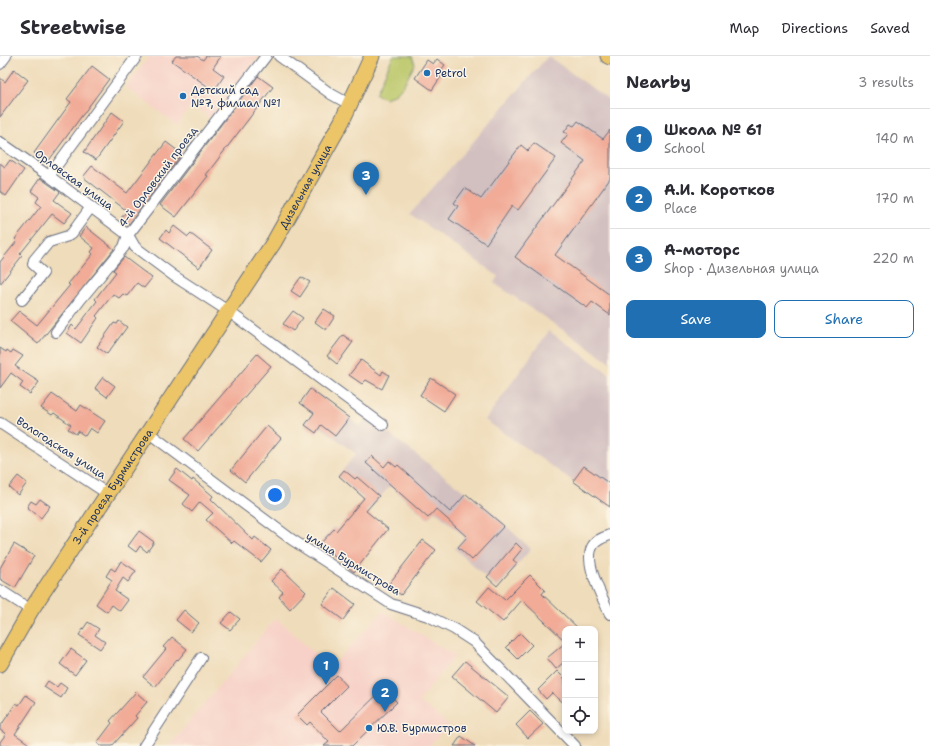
<!DOCTYPE html>
<html lang="en">
<head>
<meta charset="utf-8">
<style>
	body { margin:0; font-family:"Shantell Sans",sans-serif; background:#f2f2f3; color:#2b2b33 }
	.controls { position:absolute; right:12px; bottom:12px; display:grid; overflow:hidden; border-radius:8px; box-shadow:0 2px 6px #0003 }
	.controls button { width:36px; height:36px; display:grid; place-items:center; padding:0; border:0; border-bottom:1px solid #e1e1e2; background:#fff; color:#2b2b33; font:20px sans-serif }
	.you { position:absolute; left:275px; top:439px; width:14px; height:14px; margin:-10px; border:3px solid #fff; border-radius:50%; background:#1a73e8; box-shadow:0 0 0 6px #1a73e833 }
	.badge { display:grid; place-items:center; width:26px; height:26px; border-radius:50%; background:#1f6fb2; color:#fff; font-size:13px; font-weight:700 }
	.pin { position:absolute; translate:-50% -33px; filter:drop-shadow(0 1px 2px #0008) }
	.pin::after { content:''; position:absolute; top:21px; width:14px; height:12px; background:inherit; clip-path:polygon(0 0,100% 0,50% 100%) }
	.list { margin:0; padding:0; list-style:none }
	h2 { display:flex; justify-content:space-between; align-items:center; height:52px; margin:0; padding:0 16px; font-size:17px }
	h2 small { font-size:13px; font-weight:400; color:#7c7c81 }
	.list li { display:grid; grid-template-columns:26px 1fr auto; gap:12px; align-items:center; box-sizing:border-box; height:60px; padding:0 16px; border-top:1px solid #e1e1e2 }
	.list b { display:block; font-size:15px; white-space:nowrap }
	.list p { margin:0; font-size:13px; white-space:nowrap; color:#7c7c81 }
	.list em { font-size:13px; font-style:normal; color:#7c7c81 }
	.actions { display:flex; gap:8px; padding:12px 16px }
	.actions a { flex:1; padding:9px 0; border:1px solid #1f6fb2; border-radius:8px; text-align:center; font-size:14px; color:#1f6fb2 }
	.actions .main { background:#1f6fb2; color:#fff }
	.icon { flex:none; width:22px; height:22px; fill:none; stroke:currentColor; stroke-width:2; stroke-linecap:round; stroke-linejoin:round }
	.map { position:relative; flex:none; width:610px; height:690px; overflow:hidden }
	header { display:flex; align-items:center; gap:24px; box-sizing:border-box; height:56px; padding:0 20px; background:#fff; border-bottom:1px solid #e1e1e2 }
	header strong { font-size:19px }
	nav { display:flex; gap:22px; margin-inline-start:auto; font-size:14px }
	main { display:flex }
	aside { flex:1; background:#fff }
	.map>svg:first-child { display:block }
	.built { fill:#f7d1c7 }
	.industrial { fill:#d2bfc0 }
	.green { fill:#bcc86a; stroke:#6c7c64 }
	.building { fill:#f1ab97 }
	.lines { fill:none; stroke-linecap:round; stroke-linejoin:round }
	.street-casing { stroke:#656c7e; stroke-width:12 }
	.primary-casing { stroke:#656c7e; stroke-width:17 }
	.street { stroke:#fff; stroke-width:10 }
	.primary { stroke:#ecc569; stroke-width:15 }
	.poi-dot { fill:#1f6fb2; stroke:#fcf5e5; stroke-width:1.5 }
	.labels { text-anchor:middle; dominant-baseline:central; stroke-width:3; stroke-linejoin:round; paint-order:stroke }
	.poi-label { font-size:11px; fill:#1b2f5e; stroke:#fcf5e5; text-anchor:start }
	.street-label { font-size:11px; fill:#1b2f5e; stroke:#fcf5e5 }
</style>
</head>
<body>
<header>
<strong>Streetwise</strong>
<nav><a>Map</a><a>Directions</a><a>Saved</a></nav>
</header>
<main>
<div class="map">
<svg width="610" height="690" viewBox="0 0 610 690">
	<rect width="100%" height="100%" fill="#fcf5e5"/>
	<filter id="ink" filterUnits="userSpaceOnUse"><feTurbulence type="fractalNoise" baseFrequency=".025" numOctaves="2"/><feDisplacementMap in="SourceGraphic" scale="8" xChannelSelector="R" yChannelSelector="G"/><feConvolveMatrix kernelMatrix="1 2 1 2 8 2 1 2 1" color-interpolation-filters="sRGB"/></filter>
	<filter id="wash" filterUnits="userSpaceOnUse"><feTurbulence type="fractalNoise" baseFrequency=".012" numOctaves="4" result="noise"/><feDisplacementMap in="SourceGraphic" scale="16" xChannelSelector="R" yChannelSelector="G"/><feGaussianBlur stdDeviation="0.9" result="paint"/><feColorMatrix in="noise" values="0 0 0 0 0 0 0 0 0 0 0 0 0 0 0 0 0 1.4 0 .05"/><feComposite in="paint" operator="in"/></filter>
	<g filter="url(#wash)">
		<rect width="100%" height="100%" fill="#efdcba"/>
		<g class="built">
			<path d="M150 0H259L211 63 192 48 177 69 126 31Z"/>
			<path d="M383 555 455 600 419 645 449 669 429 690H169L276 562 330 612Z"/>
		</g>
		<g class="industrial">
			<path d="M548 0 610 45V306L494 227 498 220 410 158Z"/>
			<path d="M549 275 610 318V451L485 364Z"/>
			<path d="M310 332 360 370 367 361 491 456 531 493 497 532 455 493 465 481 435 455 428 463 390 430 328 501 316 491 334 471 336 474 363 443 338 420 356 398 321 371 316 378 304 369 313 357 299 347Z"/>
		</g>
		<path class="green" d="M393 0H412L415 8C407 22 402 38 385 42L376 38Z"/>
		<g id="blocks">
			<g class="building">
				<path d="M176 0H197L203 4 206 0H221L213 12 224 20 214 35 172 5Z"/>
				<path d="M437 3 445 9 441 14 444 16 432 34 415 22 427 4 433 8Z"/>
				<path d="M92 10 109 23 47 107 34 97 71 46 67 43Z"/>
				<path d="M14 13 28 24 0 61V22L5 26Z"/>
				<path d="M258 20 273 31 206 119 208 120 176 161 160 149Z"/>
				<path d="M112 56 124 65 96 104 84 96Z"/>
				<path d="M578 65 603 83 610 74V123L555 199 610 239V259L592 246 587 252 515 201 585 105 561 87 568 78 564 76 570 68 574 70Z"/>
				<path d="M166 86 182 98 129 168 121 162 127 155 83 121 92 110 127 137Z"/>
				<path d="M534 87 556 102 518 154 512 150 486 188 449 163 458 150 454 147 465 132 481 143 521 89 528 95Z"/>
				<path d="M10 104 24 114 6 140 0 135V107L5 111Z"/>
				<path d="M40 122 60 136 54 144 72 157 64 167 52 158 20 198 22 200 0 228V206L17 185 15 183 41 150 36 146 39 141 31 135Z"/>
				<path d="M174 170 188 181 191 178 212 194 199 212 160 182 166 174 169 177Z"/>
				<path d="M86 171 114 193 38 288 10 265 19 255 37 269 70 229 68 228 93 198 91 196 94 192 79 180Z"/>
				<path d="M124 201 152 222 144 232 137 227 127 240 123 238 119 242 113 238 96 260 98 262 81 287 67 277 72 269 76 273 97 245 95 243 116 216 113 214Z"/>
				<path d="M301 221 310 226 300 241 291 235Z"/>
				<path d="M324 253 335 260 326 274 315 266Z"/>
				<path d="M293 255 303 262 293 275 283 268Z"/>
				<path d="M119 265 127 271 107 298 97 291 114 267 117 268Z"/>
				<path d="M343 279 353 286 337 308 327 300Z"/>
				<path d="M0 292 6 296 7 294 11 297 13 294 23 300 15 310 39 326 30 338 20 331 23 326 11 317 0 332Z"/>
				<path d="M257 298 271 310 198 395 184 383Z"/>
				<path d="M361 304 381 319 383 315 389 319 382 333 366 324 362 328 349 319Z"/>
				<path d="M103 321 115 330 107 341 95 332Z"/>
				<path d="M431 322 455 338 444 355 420 339Z"/>
				<path d="M310 333 349 362 335 380 321 369 316 377 305 369 314 357 300 347Z"/>
				<path d="M52 338 77 355 81 349 105 365 97 377 90 372 85 380 78 375 76 378 68 373 71 369 54 357 52 359 41 352Z"/>
				<path d="M267 370 281 382 245 426 231 414Z"/>
				<path d="M372 400 384 411 389 405 396 411 398 409 450 456 466 438 504 470 472 504 458 491 467 481 436 453 428 462 366 407Z"/>
				<path d="M584 410 610 428V451L573 425Z"/>
				<path d="M177 413 192 425 193 423 213 440 211 443 253 484 255 481 271 494 261 506 234 485 232 487 206 464 213 457 200 446 192 456 183 448 190 439 169 424Z"/>
				<path d="M344 414 355 423 357 421 379 440 366 455 388 473 354 516 330 497 328 499 317 491 334 473 336 475 364 442 339 420Z"/>
				<path d="M18 420 27 427 18 439 9 431Z"/>
				<path d="M40 443 50 450 41 462 27 451 31 445 36 448Z"/>
				<path d="M139 475 154 486 147 496 140 490 136 496 128 490Z"/>
				<path d="M423 484 436 494 401 539 388 529Z"/>
				<path d="M516 487 522 493 513 504 517 507 497 530 487 521Z"/>
				<path d="M14 488 34 500 15 532 0 523V512Z"/>
				<path d="M121 505 136 515 128 526 123 522 115 535 128 544 120 555 112 549 107 556 96 548 112 524 106 520 111 512 115 515Z"/>
				<path d="M282 513 306 536 290 553 279 541 283 536 271 525Z"/>
				<path d="M530 519 545 534 542 538 579 573H565V585L522 544 503 566 477 545 489 531 505 544Z"/>
				<path d="M334 532 355 548 343 564 322 548Z"/>
				<path d="M184 554 199 567 191 576 176 564Z"/>
				<path d="M231 556 240 563 230 574 221 567Z"/>
				<path d="M88 566 99 573 95 579 105 586 100 593 79 579Z"/>
				<path d="M520 577 532 589 518 603 506 591Z"/>
				<path d="M172 581 187 593 178 604 177 603 155 631 143 621 166 593 163 591Z"/>
				<path d="M565 587V605L556 613 547 602Z"/>
				<path d="M71 593 86 604 75 619 60 608Z"/>
				<path d="M465 605 509 641 496 657 452 620Z"/>
				<path d="M557 615 565 623V648L552 637 546 643 538 634Z"/>
				<path d="M337 619 347 630 321 656 340 675 383 633 397 646 352 690H324L329 686 310 666 307 669 297 659Z"/>
				<path d="M48 625 57 631 60 627 67 632 61 642 44 631Z"/>
				<path d="M136 636 147 646 135 660 137 662 112 690H101L97 687 112 667 110 665Z"/>
				<path d="M26 639 36 646 15 678 32 690H0V686L6 678 0 674V671L16 647 19 649Z"/>
				<path d="M530 655 543 668 528 682 516 669Z"/>
				<path d="M461 680 475 690H454Z"/>
			</g>
		</g>
	</g>
	<g filter="url(#ink)">
		<use href="#blocks" fill-opacity="0" stroke="#656c7e" stroke-width="1"/>
		<g class="lines">
			<defs>
				<g id="street">
					<path d="M279 0 331 38 351 49"/>
					<path d="M0 8 6 0"/>
					<path d="M0 86 49 120 128 179 135 191 174 220 228 255 383 369"/>
					<path d="M49 120 137 0"/>
					<path d="M22 244 43 217 33 208 34 204 49 186 68 180 72 177 91 151"/>
					<path d="M56 276 81 243 124 191 128 179 266 0"/>
					<path d="M0 367 108 438"/>
					<path d="M149 377 291 483 391 548 428 560 454 573 474 586 575 690"/>
					<path d="M610 479C605 481 598 483 594 488 581 503 603 543 610 558"/>
					<path d="M0 534 31 554"/>
					<path d="M144 690 201 602"/>
				</g>
				<g id="primary">
					<path d="M608 0 610 1"/>
					<path id="s1" d="M0 608 31 554 274 186 342 65 372 0"/>
				</g>
			</defs>
			<use href="#street" class="street-casing"/>
			<use href="#primary" class="primary-casing"/>
			<use href="#street" class="street"/>
			<use href="#primary" class="primary"/>
		</g>
	</g>
	<g class="poi-dot">
		<circle cx="427" cy="17" r="4"/>
		<circle cx="183" cy="40" r="4"/>
		<circle cx="369" cy="672" r="4"/>
	</g>
	<g class="labels">
		<g class="poi-label">
			<text x="435" y="17">Petrol</text>
			<text x="191" y="34">Детский сад<tspan x="191" dy="13">№7, филиал №1</tspan></text>
			<text x="377" y="672">Ю.В. Бурмистров</text>
		</g>
		<g class="street-label">
			<text transform="translate(158 121) rotate(-53)">4-й Орловский проезд</text>
			<text transform="translate(74 124) rotate(36)">Орловская улица</text>
			<text stroke="none"><textPath href="#s1" startOffset="567">Дизельная улица</textPath></text>
			<text transform="translate(61 392) rotate(33)">Вологодская улица</text>
			<text stroke="none"><textPath href="#s1" startOffset="210">3-й проезд Бурмистрова</textPath></text>
			<text transform="translate(353 508) rotate(32)">улица Бурмистрова</text>
		</g>
	</g>
</svg>
<div class="controls">
<button>+</button>
<button>−</button>
<button><svg class="icon" aria-label="locate" viewBox="0 0 24 24"><circle cx="12" cy="12" r="6"/><path d="M12 2v4M12 18v4M2 12h4M18 12h4"/></svg></button>
</div>
<div class="you"></div>
<div class="pin badge" style="left:326px;top:629px">1</div>
<div class="pin badge" style="left:385px;top:656px">2</div>
<div class="pin badge" style="left:366px;top:139px">3</div>
</div>
<aside>
<h2>Nearby<small>3 results</small></h2>
<ul class="list">
<li><span class="badge">1</span><div><b>Школа № 61</b><p>School</p></div><em>140 m</em></li>
<li><span class="badge">2</span><div><b>А.И. Коротков</b><p>Place</p></div><em>170 m</em></li>
<li><span class="badge">3</span><div><b>А-моторс</b><p>Shop · Дизельная улица</p></div><em>220 m</em></li>
</ul>
<div class="actions"><a class="main">Save</a><a>Share</a></div>
</aside>
</main>
</body>
</html>
